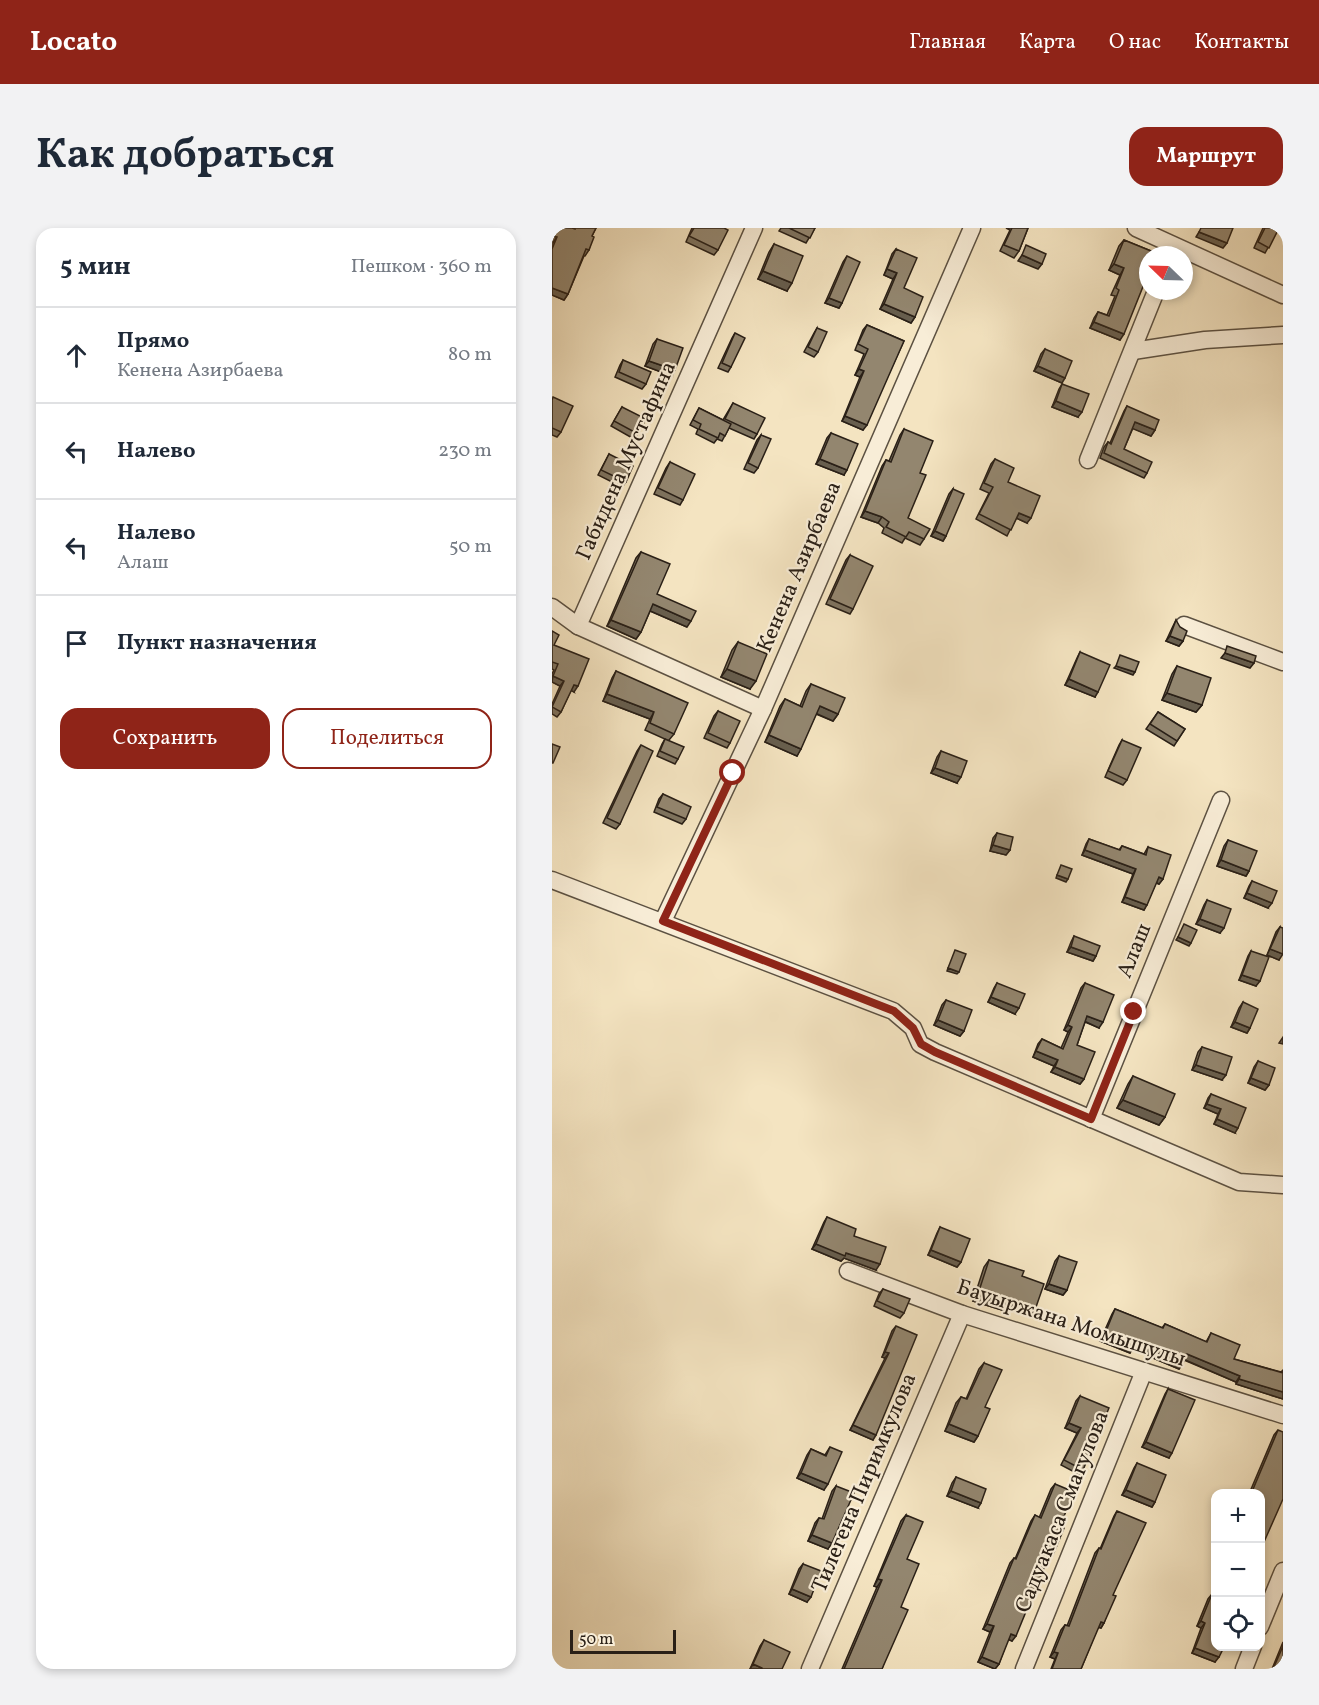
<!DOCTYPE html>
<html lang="ru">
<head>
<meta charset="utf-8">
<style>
	body { margin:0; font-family:Vollkorn,serif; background:#f2f2f3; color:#1f2937 }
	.controls { position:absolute; right:18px; bottom:18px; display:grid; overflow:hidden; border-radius:12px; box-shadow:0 3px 9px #0003 }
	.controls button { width:54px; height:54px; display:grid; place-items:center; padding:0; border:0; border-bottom:2px solid #e0e1e3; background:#fff; color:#1f2937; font:30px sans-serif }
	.compass { position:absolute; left:587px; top:18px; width:54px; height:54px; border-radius:50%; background:#fff; box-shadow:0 3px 9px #0003; rotate:293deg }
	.scale { position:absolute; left:18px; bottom:15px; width:106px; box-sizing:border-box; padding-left:6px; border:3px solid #2a2017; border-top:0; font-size:16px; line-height:21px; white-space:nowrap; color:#2a2017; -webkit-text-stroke:4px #f8edd7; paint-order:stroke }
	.stop { position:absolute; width:18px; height:18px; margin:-14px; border:4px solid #8f2418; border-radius:50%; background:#fff }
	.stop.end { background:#8f2418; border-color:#fff; box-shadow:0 2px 6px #0008 }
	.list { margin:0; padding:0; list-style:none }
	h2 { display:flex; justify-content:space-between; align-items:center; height:78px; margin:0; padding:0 24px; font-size:26px }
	h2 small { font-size:20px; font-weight:400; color:#747a83 }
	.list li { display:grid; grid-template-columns:39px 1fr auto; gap:18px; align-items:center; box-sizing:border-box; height:96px; padding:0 24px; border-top:2px solid #e0e1e3 }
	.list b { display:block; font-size:22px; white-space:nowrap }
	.list p { margin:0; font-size:20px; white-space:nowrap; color:#747a83 }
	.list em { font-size:20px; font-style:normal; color:#747a83 }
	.actions { display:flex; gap:12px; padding:18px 24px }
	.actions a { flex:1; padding:14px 0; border:2px solid #8f2418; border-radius:18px; text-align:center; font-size:21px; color:#8f2418 }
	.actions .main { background:#8f2418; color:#fff }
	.icon { flex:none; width:33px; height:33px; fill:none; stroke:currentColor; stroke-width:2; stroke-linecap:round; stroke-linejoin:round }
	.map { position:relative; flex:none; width:731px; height:1441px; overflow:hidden; border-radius:18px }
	header { display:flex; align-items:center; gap:36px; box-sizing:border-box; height:84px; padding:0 30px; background:#8f2418; color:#fff }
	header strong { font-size:28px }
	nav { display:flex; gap:33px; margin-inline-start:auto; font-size:21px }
	.intro { display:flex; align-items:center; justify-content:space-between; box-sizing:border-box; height:144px; padding:0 36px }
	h1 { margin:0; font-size:42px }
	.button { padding:15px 27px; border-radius:18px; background:#8f2418; color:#fff; font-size:21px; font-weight:700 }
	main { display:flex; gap:36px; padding:0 36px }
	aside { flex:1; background:#fff; border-radius:18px; box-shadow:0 3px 9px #0003 }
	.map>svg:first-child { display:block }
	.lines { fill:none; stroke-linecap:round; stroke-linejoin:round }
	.minor-casing { stroke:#5c5142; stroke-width:19 }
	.minor { stroke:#f8edd7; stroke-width:16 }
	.wall { fill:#7e735f; stroke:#2a2017; stroke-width:1.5 }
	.shaded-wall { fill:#675e4e; stroke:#2a2017; stroke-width:1.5 }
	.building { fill:#93866f; stroke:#2a2017; stroke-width:1.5 }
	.route { stroke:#8f2418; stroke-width:8 }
	.labels { text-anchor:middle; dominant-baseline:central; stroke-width:4.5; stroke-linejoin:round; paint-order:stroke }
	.street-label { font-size:22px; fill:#2a2017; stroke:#f8edd7 }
</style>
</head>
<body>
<header>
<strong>Locato</strong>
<nav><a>Главная</a><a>Карта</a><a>О нас</a><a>Контакты</a></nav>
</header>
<div class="intro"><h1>Как добраться</h1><a class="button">Маршрут</a></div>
<main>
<aside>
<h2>5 мин<small>Пешком · 360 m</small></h2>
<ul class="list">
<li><svg class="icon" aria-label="ahead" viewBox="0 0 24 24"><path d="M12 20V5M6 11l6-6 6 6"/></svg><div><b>Прямо</b><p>Кенена Азирбаева</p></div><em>80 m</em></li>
<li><svg class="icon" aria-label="left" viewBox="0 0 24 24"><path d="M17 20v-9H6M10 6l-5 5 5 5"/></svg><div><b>Налево</b></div><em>230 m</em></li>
<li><svg class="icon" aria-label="left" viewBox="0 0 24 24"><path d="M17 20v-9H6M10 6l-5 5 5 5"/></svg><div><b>Налево</b><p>Алаш</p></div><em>50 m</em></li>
<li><svg class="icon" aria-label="arrive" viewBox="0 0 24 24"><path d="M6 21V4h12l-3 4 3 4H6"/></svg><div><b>Пункт назначения</b></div></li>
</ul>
<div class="actions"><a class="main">Сохранить</a><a>Поделиться</a></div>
</aside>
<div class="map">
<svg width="731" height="1441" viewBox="0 0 731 1441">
	<rect width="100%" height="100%" fill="#f4e4c1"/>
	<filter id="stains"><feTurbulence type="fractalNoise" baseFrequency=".00333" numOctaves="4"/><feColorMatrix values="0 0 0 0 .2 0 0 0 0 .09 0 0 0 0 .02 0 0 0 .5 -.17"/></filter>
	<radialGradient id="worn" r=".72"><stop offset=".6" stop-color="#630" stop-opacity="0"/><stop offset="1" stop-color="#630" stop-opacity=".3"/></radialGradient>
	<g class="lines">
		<defs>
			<g id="minor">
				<path d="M202 0 26 398 211 481"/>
				<path d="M584 0 731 67"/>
				<path d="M581 123 653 112 731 107"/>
				<path d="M536 232 604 63"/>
				<path d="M0 379 26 398"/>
				<path d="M632 397 731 434"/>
				<path d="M0 652 341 783 361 800 368 816 383 824 687 954 731 957"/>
				<path d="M111 693 211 481 420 0"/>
				<path d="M539 891 669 572"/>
				<path d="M296 1043 410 1086 731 1187"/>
				<path d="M708 1399 731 1343"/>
				<path d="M258 1441 410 1086"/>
				<path d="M472 1441 592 1143"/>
				<path d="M692 1441 701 1418"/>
			</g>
		</defs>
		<use href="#minor" class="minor-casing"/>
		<use href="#minor" class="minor"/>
	</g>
	<g class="wall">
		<path d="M3 0H44L40 8 37 22 33 28H32L16 66 12 72 0 67V6Z"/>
		<path d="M140 0H172L166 22 162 27 134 14Z"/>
		<path d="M229 0H263L254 15 227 3Z"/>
		<path d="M454 0H476L467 23 462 30 448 23 458 2Z"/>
		<path d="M711 0H727L713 25 702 20Z"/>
		<path d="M572 12 604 25 568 112 538 100 542 90 546 84 555 87 563 68 559 67 568 47 557 42 567 18Z"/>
		<path d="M222 16 235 63 206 51 217 24Z"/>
		<path d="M344 21 352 60 363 89 359 95 328 81 341 51 332 47 340 26Z"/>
		<path d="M295 28 290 75 287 80 273 75 291 34Z"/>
		<path d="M315 97 352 113 311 202 290 193 308 149 303 147 312 126 303 122 311 102Z"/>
		<path d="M265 100 266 124 262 129 252 124 262 105Z"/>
		<path d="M183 105 179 139 176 144 166 140 180 110Z"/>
		<path d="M105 111 120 148 93 138 101 116Z"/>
		<path d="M493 121 510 155 482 143 489 126Z"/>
		<path d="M71 132 94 156 90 161 63 149 68 137Z"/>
		<path d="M510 156 526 189 500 179 507 161Z"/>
		<path d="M0 171 9 204 5 209 0 207Z"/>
		<path d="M181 175 205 206 202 211 177 200 170 213 165 211 162 215 144 206 146 201 138 197 147 180 171 192Z"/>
		<path d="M575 178 603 202 599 208 581 200 572 221 595 245 592 250 548 230 552 219 556 214 558 215 572 183Z"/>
		<path d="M70 179 86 206 82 211 59 198Z"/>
		<path d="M352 201 368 245 356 290 372 311 368 317 353 310 350 315 330 305 332 300 326 295 309 289 330 238 334 232 337 233 348 207Z"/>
		<path d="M279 205 292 247 264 236 275 210Z"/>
		<path d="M209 207 206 240 202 245 192 241 205 212Z"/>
		<path d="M57 226 74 254 70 259 46 247Z"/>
		<path d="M443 231 456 254 475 295 464 290 455 308 424 291 437 265 428 261 439 236Z"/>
		<path d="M118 234 131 272 128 277 102 266 114 240Z"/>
		<path d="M401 261 394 308 391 313 379 308 397 266Z"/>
		<path d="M89 324 105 366 135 399 98 383 89 404 84 411 55 398 84 330Z"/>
		<path d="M298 327 301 381 298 386 274 376 294 332Z"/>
		<path d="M624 392 631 413 627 418 614 413 621 398Z"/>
		<path d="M0 403 2 417 22 464 19 462 9 484 5 489 0 486V476L8 458 0 454V446L2 442 0 441Z"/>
		<path d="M186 414 198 461 169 449 180 422Z"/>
		<path d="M528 424 543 469 513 457 525 430Z"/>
		<path d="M625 438 650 477 644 484 610 472 620 446Z"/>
		<path d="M64 443 122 506 117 512 126 531 123 536 105 528 110 516 113 511 93 502 98 491 51 473 60 450Z"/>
		<path d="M259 456 286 486 281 493 264 486 245 528 213 514 228 478 233 471 248 478 254 463Z"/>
		<path d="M166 483 178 515 175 520 152 510 162 488Z"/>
		<path d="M606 484 633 501 622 518 594 501Z"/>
		<path d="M570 512 575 552 571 557 553 549 567 517Z"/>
		<path d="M89 517 68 596 64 601 51 595 85 523Z"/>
		<path d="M389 523 405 555 379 545 385 529Z"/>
		<path d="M111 566 134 591 130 596 102 584 107 571Z"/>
		<path d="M445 605 458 622 454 627 438 623 441 610Z"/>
		<path d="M537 611 567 622 570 618 592 626 596 619 611 651 607 656 604 655 592 682 570 674 581 646 530 627 534 616Z"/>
		<path d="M676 612 697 643 694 648 665 638 672 618Z"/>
		<path d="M700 653 716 680 692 670 697 658Z"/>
		<path d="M655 672 668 705 644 696 652 677Z"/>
		<path d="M728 699 727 732 715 727 724 704Z"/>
		<path d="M522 708 544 728 541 733 515 724 519 714Z"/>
		<path d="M699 723 704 758 687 752 696 728Z"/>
		<path d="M445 755 463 786 436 774 442 760Z"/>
		<path d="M533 755 547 800 533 794 525 817 532 851 528 856 499 844 502 838 481 829 486 816 490 811 509 820 516 804 512 802 529 760Z"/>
		<path d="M394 772 412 803 408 808 382 797 390 777Z"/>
		<path d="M691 774 698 800 695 805 679 799 687 780Z"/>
		<path d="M650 819 670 852 640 842 646 824Z"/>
		<path d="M706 833 717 857 713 862 696 855 702 839Z"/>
		<path d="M581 848 613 889 607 897 565 880 576 856Z"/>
		<path d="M659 866 683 905 662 896 666 886 652 880 656 870Z"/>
		<path d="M275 989 302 1008 324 1042 292 1030 289 1033 260 1021 272 994Z"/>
		<path d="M388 999 409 1034 405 1039 376 1027 385 1005Z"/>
		<path d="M507 1028 515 1062 511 1067 493 1061 503 1033Z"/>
		<path d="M437 1032 479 1087 459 1080 456 1084 421 1073 432 1039Z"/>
		<path d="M331 1061 352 1085 348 1090 322 1078 327 1066Z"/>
		<path d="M563 1081 610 1100 613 1096 654 1114 659 1105 682 1131 729 1144 731 1142V1171L684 1156V1154L632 1132 627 1141 580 1121 578 1125 548 1113 560 1086Z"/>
		<path d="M344 1098 321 1212 298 1202 333 1130 330 1129 340 1103Z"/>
		<path d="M432 1135 433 1179 426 1208 422 1214 393 1203 404 1175 409 1169 414 1171 427 1141Z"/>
		<path d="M616 1161 617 1230 590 1219 613 1166Z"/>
		<path d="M528 1168 531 1242 528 1247 509 1237 525 1205 513 1200 524 1173Z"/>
		<path d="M726 1202 708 1266H697L722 1207Z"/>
		<path d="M278 1219 272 1262 245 1250 255 1227 259 1221 273 1227Z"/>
		<path d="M585 1235 603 1274 600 1279 570 1267 582 1240Z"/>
		<path d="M404 1249 426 1280 395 1268 400 1255Z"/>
		<path d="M503 1256 508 1298 497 1332 496 1331 460 1413 456 1411 447 1436 443 1441 426 1434 438 1404 431 1401 458 1335 462 1330 463 1331 479 1293 483 1287 487 1290 499 1261Z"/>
		<path d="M284 1258 276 1321 256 1313 263 1295 267 1290 270 1291 280 1263Z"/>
		<path d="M565 1283 561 1367 552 1395 549 1400 546 1399 529 1441H499L503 1431 498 1429 509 1402 513 1397 515 1398 543 1325 547 1320 548 1321 562 1288Z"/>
		<path d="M354 1287 355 1331 349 1379 330 1441H290L325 1359 322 1358 349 1293Z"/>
		<path d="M251 1336 255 1374 237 1366 247 1341Z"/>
		<path d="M660 1366 663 1434 640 1425 649 1400 645 1398 656 1371Z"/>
		<path d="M212 1412 230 1441H198L208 1418Z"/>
		<path d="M731 1414V1441H720Z"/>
	</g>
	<g class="shaded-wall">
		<path d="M647 4 675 15 671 20 644 9Z"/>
		<path d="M1 8 5 9 1 15 0 9Z"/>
		<path d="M470 27 490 36 486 41 466 33Z"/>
		<path d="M562 36 572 40 568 47 557 42Z"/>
		<path d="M335 41 345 45 341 51 332 47Z"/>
		<path d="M211 43 240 55 235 63 206 51Z"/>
		<path d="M0 60 16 66 12 72 0 67Z"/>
		<path d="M277 70 290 75 287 80 273 75Z"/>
		<path d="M332 76 363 89 359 95 328 81Z"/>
		<path d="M542 94 572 106 568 112 538 100Z"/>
		<path d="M97 133 123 142 120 148 93 138Z"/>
		<path d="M486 138 513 150 510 155 482 143Z"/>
		<path d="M307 141 312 143 308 149 303 147Z"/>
		<path d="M504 173 530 184 526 189 500 179Z"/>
		<path d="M293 188 315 197 311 202 290 193Z"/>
		<path d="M583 194 603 202 599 208 579 200Z"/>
		<path d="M268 231 295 242 292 247 264 236Z"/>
		<path d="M313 283 330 289 326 295 309 289Z"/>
		<path d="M467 285 479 290 475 295 464 290Z"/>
		<path d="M383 303 394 308 391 313 379 308Z"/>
		<path d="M101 376 139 393 135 399 96 382Z"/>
		<path d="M59 392 89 404 84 411 55 398Z"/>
		<path d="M618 408 631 413 627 418 614 413Z"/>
		<path d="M673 425 702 435 698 440 669 430Z"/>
		<path d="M564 438 583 444 581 447 562 440Z"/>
		<path d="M175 441 204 453 198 461 169 449Z"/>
		<path d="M1 448 12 453 8 458 0 454Z"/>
		<path d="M517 451 546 464 543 469 513 457Z"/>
		<path d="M22 457 26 458 22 464 18 462Z"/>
		<path d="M615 465 650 477 644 484 610 472Z"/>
		<path d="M55 466 102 484 98 491 51 473Z"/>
		<path d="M268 478 286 486 281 493 263 485Z"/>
		<path d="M217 507 249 521 245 528 213 514Z"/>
		<path d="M383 540 409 549 405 555 379 545Z"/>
		<path d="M441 617 458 622 454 627 438 623Z"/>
		<path d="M533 622 584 641 581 646 530 627Z"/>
		<path d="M669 632 697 643 694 648 665 638Z"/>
		<path d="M505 647 516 651 514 654 504 650Z"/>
		<path d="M607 649 611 651 607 656 603 654Z"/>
		<path d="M695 665 720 675 716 680 692 670Z"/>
		<path d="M573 669 595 677 592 682 570 674Z"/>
		<path d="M648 691 672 700 668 705 644 696Z"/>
		<path d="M626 709 639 715 637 718 624 712Z"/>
		<path d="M519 719 544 728 541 733 515 724Z"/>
		<path d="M718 721 731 726 727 732 715 727Z"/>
		<path d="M396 740 407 744 405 746 395 743Z"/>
		<path d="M690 747 708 753 704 758 687 752Z"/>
		<path d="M439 769 467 780 463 786 436 774Z"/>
		<path d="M535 788 551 794 547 800 532 793Z"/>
		<path d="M386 792 412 803 408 808 382 797Z"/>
		<path d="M683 794 698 800 695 805 679 799Z"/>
		<path d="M516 797 520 799 516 804 512 802Z"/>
		<path d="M731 809V816L727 815Z"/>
		<path d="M484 823 506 832 502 838 481 829Z"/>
		<path d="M644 837 674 847 670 852 640 842Z"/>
		<path d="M503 839 532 851 528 856 499 844Z"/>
		<path d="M699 850 717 857 713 862 696 855Z"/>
		<path d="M571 872 613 889 607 897 565 880Z"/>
		<path d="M655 876 669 881 666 886 652 880Z"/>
		<path d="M665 891 686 900 683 905 662 896Z"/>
		<path d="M264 1016 294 1025 328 1036 324 1042 292 1030 289 1033 260 1021Z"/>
		<path d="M379 1022 409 1034 405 1039 376 1027Z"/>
		<path d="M497 1056 515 1062 511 1067 493 1061Z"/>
		<path d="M426 1066 462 1072 484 1079 479 1087 459 1080 456 1084 421 1073Z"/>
		<path d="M552 1108 583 1116 631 1135 627 1141 580 1121 578 1125 548 1113Z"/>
		<path d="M333 1124 337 1125 333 1130 330 1129Z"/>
		<path d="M635 1126 688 1148 684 1154 631 1131Z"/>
		<path d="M687 1151 731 1164V1171L684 1156Z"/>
		<path d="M517 1195 529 1200 525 1205 513 1200Z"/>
		<path d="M397 1196 426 1208 422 1214 393 1203Z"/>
		<path d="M301 1197 324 1207 321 1212 298 1202Z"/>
		<path d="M594 1214 620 1225 617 1230 590 1219Z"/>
		<path d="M249 1245 276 1256 272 1262 245 1250Z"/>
		<path d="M574 1262 603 1274 600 1279 570 1267Z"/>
		<path d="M399 1263 429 1275 426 1280 395 1268Z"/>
		<path d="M260 1307 280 1315 276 1321 256 1313Z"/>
		<path d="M326 1351 330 1352 325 1359 322 1358Z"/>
		<path d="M240 1361 259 1369 255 1374 237 1366Z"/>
		<path d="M649 1393 653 1395 649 1400 645 1398Z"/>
		<path d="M549 1394 552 1395 549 1400 545 1399Z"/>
		<path d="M435 1396 442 1398 438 1404 431 1401Z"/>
		<path d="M459 1406 464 1408 460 1413 455 1411Z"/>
		<path d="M643 1420 667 1429 663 1434 640 1425Z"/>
		<path d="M502 1424 506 1425 503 1431 498 1429Z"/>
		<path d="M430 1429 447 1436 443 1441 426 1434Z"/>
		<path d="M201 1436 210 1440 209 1441H198Z"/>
	</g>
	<g class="building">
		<path d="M4 0H20L23 1V0H44L40 8 42 9 37 22 34 21 16 66 0 60V21L5 9 1 8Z"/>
		<path d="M142 0H172L176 2 166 22 137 8Z"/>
		<path d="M237 0H263L258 10Z"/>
		<path d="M460 0H476L467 23 452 17Z"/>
		<path d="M649 0H681L675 15 647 4Z"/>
		<path d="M713 0H727L717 20 706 14Z"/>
		<path d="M572 12 604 25V27H596V46L572 106 542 94 546 84 557 88 567 62 564 60 572 40 562 36Z"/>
		<path d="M222 16 251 28 240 55 211 43Z"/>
		<path d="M474 17 494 26 490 36 470 27Z"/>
		<path d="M344 21 365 30 352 60 371 69 363 89 332 76 345 45 335 41Z"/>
		<path d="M295 28 308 34 290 75 277 70Z"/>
		<path d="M315 97 352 113 315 197 293 188 312 143 307 141 316 121 306 116Z"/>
		<path d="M265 100 275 104 266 124 256 119Z"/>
		<path d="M183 105 193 110 179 139 170 135Z"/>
		<path d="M105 111 131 120 123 142 97 133Z"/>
		<path d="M493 121 520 133 513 150 486 138Z"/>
		<path d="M71 132 99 144 94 156 67 144Z"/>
		<path d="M510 156 537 166 530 184 504 173Z"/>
		<path d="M1 169 21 178 9 204 0 200V172Z"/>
		<path d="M181 175 213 190 205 206 173 191Z"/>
		<path d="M575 178 607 192 603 202 583 194 572 221 600 234 595 245 552 225 556 214 559 216Z"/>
		<path d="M70 179 94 191 86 206 62 193Z"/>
		<path d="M147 180 179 196 173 208 168 205 166 210 147 201 149 196 141 192Z"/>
		<path d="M352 201 381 213 368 245 374 247 356 290 378 301 372 311 357 304 354 309 334 299 337 294 330 289 313 283 334 232 339 234Z"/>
		<path d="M279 205 306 216 295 242 268 231Z"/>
		<path d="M209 207 219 211 206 240 196 235Z"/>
		<path d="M57 226 81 238 74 254 49 242Z"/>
		<path d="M443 231 462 240 456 254 488 268 479 290 467 285 459 302 427 286 441 259 432 255Z"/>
		<path d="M118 234 143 246 131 272 106 260Z"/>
		<path d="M401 261 412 266 394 308 383 303Z"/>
		<path d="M89 324 118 336 105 366 144 383 139 393 101 376 89 404 59 392Z"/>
		<path d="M298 327 321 338 301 381 278 371Z"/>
		<path d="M624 392 628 399 635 403 631 413 618 408Z"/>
		<path d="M0 403 7 407 2 417 37 431 26 458 22 457 9 484 0 479 12 453 1 448 6 436 0 434Z"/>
		<path d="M186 414 215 426 204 453 175 441Z"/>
		<path d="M675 418 704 428 702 435 673 425Z"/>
		<path d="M528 424 558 437 546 464 517 451Z"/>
		<path d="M568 427 587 434 583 444 564 438Z"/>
		<path d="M625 438 659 450 650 477 615 465Z"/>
		<path d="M64 443 136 475 122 506 98 495 102 484 55 466Z"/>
		<path d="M259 456 293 470 286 486 268 478 249 521 217 507 233 471 250 479Z"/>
		<path d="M166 483 188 493 178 515 156 505Z"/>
		<path d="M606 484 633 501 625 513 598 496Z"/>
		<path d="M113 511 132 519 126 531 108 523Z"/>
		<path d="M570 512 589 520 575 552 556 543Z"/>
		<path d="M0 516 8 519 1 535H0Z"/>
		<path d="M89 517 101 523 68 596 55 590Z"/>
		<path d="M389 523 415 533 409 549 383 540Z"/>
		<path d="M111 566 139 579 134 591 105 579Z"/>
		<path d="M445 605 461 609 458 622 441 617Z"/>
		<path d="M537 611 568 622 570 618 594 627 596 619 619 627 611 651 607 649 595 677 573 669 584 641 533 622Z"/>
		<path d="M676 612 705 623 697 643 669 632Z"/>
		<path d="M509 637 520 641 516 651 505 647Z"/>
		<path d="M700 653 725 663 720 675 695 665Z"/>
		<path d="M655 672 679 681 672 700 648 691Z"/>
		<path d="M632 696 645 702 639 715 626 709Z"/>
		<path d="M728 699 731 700V726L718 721Z"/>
		<path d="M522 708 548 718 544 728 519 719Z"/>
		<path d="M403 722 414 726 407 744 396 740Z"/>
		<path d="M699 723 717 729 708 753 690 747Z"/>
		<path d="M445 755 473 766 467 780 439 769Z"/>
		<path d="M533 755 562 767 551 794 535 788 525 817 543 824 532 851 503 839 506 832 484 823 490 811 511 821 520 799 516 797Z"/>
		<path d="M394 772 420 782 412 803 386 792Z"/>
		<path d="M691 774 706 781 698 800 683 794Z"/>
		<path d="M650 819 680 829 674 847 644 837Z"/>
		<path d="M706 833 723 840 717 857 699 850Z"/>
		<path d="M581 848 623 866 613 889 571 872Z"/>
		<path d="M659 866 694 880 686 900 665 891 669 881 655 876Z"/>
		<path d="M275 989 304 1001 302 1008 334 1019 328 1036 294 1025 293 1028 264 1016Z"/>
		<path d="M388 999 418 1011 409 1034 379 1022Z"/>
		<path d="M507 1028 525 1034 515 1062 497 1056Z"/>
		<path d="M437 1032 472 1043 470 1048 492 1056 484 1079 462 1072 461 1077 426 1066Z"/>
		<path d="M331 1061 358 1071 352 1085 325 1073Z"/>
		<path d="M563 1081 611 1100 613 1096 655 1114 659 1105 688 1117 682 1131 731 1145V1144V1164L687 1151 688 1148 635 1126 631 1135 583 1116 581 1120 552 1108Z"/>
		<path d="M344 1098 365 1107 324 1207 301 1197 337 1125 333 1124Z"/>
		<path d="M432 1135 450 1142 433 1179 438 1181 426 1208 397 1196 409 1169 415 1171Z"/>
		<path d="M616 1161 643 1172 620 1225 594 1214Z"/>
		<path d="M528 1168 557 1180 531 1242 512 1232 529 1200 517 1195Z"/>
		<path d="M726 1202 731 1204V1271L708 1323V1266H699Z"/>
		<path d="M278 1219 290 1224 276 1256 249 1245 259 1221 274 1228Z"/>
		<path d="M585 1235 614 1247 603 1274 574 1262Z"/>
		<path d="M404 1249 434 1261 429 1275 399 1263Z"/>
		<path d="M503 1256 522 1264 508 1298 512 1300 501 1327 498 1325 464 1408 459 1406 447 1436 430 1429 442 1398 435 1396 462 1330 464 1331 483 1287 489 1290Z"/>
		<path d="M284 1258 302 1265 280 1315 260 1307 267 1290 272 1291Z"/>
		<path d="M565 1283 594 1295 561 1367 564 1368 552 1395 549 1394 529 1441H500L506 1425 502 1424 513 1397 517 1398 547 1320 549 1321Z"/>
		<path d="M354 1287 371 1294 355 1331 367 1336 349 1379 356 1382 330 1441H292L330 1352 326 1351Z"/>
		<path d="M251 1336 269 1343 259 1369 240 1361Z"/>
		<path d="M660 1366 663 1368V1419H672L667 1429 643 1420 653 1395 649 1393Z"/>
		<path d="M212 1412 238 1424 230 1441H210V1440L201 1436Z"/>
		<path d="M731 1418V1441H721Z"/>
	</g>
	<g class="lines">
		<path class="route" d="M181 545 111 693 342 783 361 800 369 816 383 824 539 891 582 784"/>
	</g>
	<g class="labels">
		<g class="street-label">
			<text transform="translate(75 233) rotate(-66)">Габидена Мустафина</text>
			<text transform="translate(248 339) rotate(-67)">Кенена Азирбаева</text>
			<text transform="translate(583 723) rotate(-68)">Алаш</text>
			<text transform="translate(519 1096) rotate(18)">Бауыржана Момышулы</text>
			<text transform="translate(313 1255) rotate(-67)">Тилегена Пиримкулова</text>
			<text transform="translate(511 1284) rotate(-68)">Садуакаса Смагулова</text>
		</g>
	</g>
	<rect width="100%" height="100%" filter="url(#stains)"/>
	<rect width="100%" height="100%" fill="url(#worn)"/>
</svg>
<div class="controls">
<button>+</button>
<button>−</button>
<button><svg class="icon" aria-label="locate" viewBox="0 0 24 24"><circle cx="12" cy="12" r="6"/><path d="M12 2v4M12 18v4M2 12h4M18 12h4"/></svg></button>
</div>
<svg class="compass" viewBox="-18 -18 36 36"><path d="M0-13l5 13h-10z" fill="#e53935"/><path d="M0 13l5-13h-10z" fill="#747a83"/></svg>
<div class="scale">50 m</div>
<div class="stop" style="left:181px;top:545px"></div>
<div class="stop end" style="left:582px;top:784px"></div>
</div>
</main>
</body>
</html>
